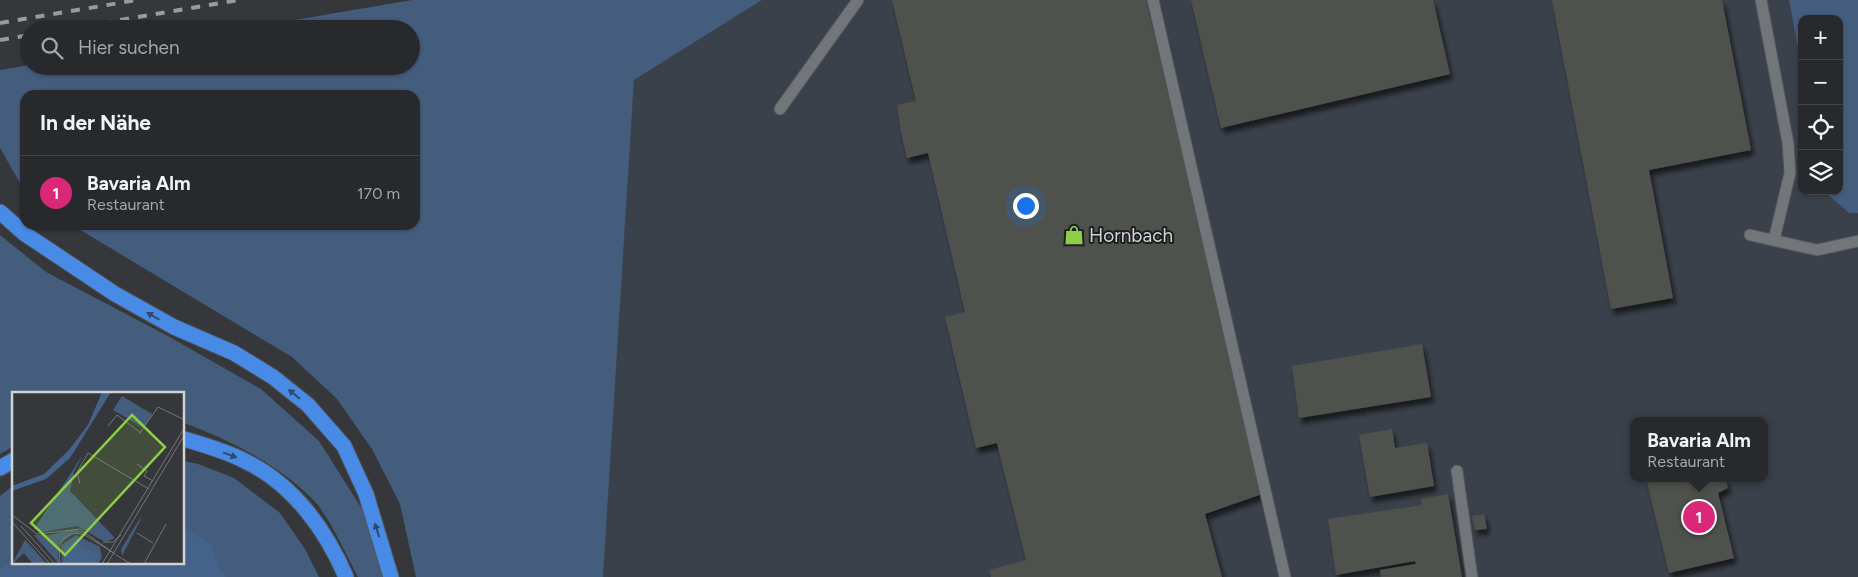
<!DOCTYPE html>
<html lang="de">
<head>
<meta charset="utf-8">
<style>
	body { margin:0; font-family:Figtree,sans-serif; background:#343538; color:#f1f3f6 }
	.controls { position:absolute; right:15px; top:15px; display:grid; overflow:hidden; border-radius:10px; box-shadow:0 1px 4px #0004 }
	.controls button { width:45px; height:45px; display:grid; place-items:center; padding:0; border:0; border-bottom:1px solid #444548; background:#28292c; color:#f1f3f6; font:25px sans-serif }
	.you { position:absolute; left:1025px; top:205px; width:18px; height:18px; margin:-12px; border:4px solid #fff; border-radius:50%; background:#1a73e8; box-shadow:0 0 0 8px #1a73e833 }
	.badge { display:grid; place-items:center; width:32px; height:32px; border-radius:50%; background:#db2777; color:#fff; font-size:16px; font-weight:700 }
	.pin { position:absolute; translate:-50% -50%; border:2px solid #fff; box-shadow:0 1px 5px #0006 }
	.popup { position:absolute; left:1630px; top:417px; width:138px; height:65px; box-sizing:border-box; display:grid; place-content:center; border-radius:10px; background:#28292c; filter:drop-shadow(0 1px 4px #0005); font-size:16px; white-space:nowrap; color:#a5a6a9 }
	.popup b { font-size:19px; color:#f1f3f6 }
	.popup::after { content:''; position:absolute; left:50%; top:100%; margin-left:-10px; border:10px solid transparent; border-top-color:#28292c }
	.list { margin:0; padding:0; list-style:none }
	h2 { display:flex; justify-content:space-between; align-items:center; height:65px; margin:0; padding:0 20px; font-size:21px }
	h2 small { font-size:16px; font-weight:400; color:#a5a6a9 }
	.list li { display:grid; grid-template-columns:32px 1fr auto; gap:15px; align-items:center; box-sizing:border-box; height:75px; padding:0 20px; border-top:1px solid #444548 }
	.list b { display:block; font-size:19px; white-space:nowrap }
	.list p { margin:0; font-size:16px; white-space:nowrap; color:#a5a6a9 }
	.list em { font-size:16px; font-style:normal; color:#a5a6a9 }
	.icon { flex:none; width:28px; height:28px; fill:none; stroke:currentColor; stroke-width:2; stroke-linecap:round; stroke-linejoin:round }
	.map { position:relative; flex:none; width:1858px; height:577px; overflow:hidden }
	.search { position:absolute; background:#28292c; box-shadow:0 1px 4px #0004; left:20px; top:20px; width:400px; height:55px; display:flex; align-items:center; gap:12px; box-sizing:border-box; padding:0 18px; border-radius:28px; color:#a5a6a9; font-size:19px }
	.panel { position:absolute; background:#28292c; box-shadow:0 1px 4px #0004; left:20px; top:90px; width:400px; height:140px; border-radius:15px }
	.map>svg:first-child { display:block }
	.built { fill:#3b414a; fill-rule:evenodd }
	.green { fill:#455d7d }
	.forest { fill:#45628b }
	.building { fill:#4f514d; filter:url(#shadow) }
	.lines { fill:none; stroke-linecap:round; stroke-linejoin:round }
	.service-casing { stroke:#525457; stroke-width:13 }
	.motorway-casing { stroke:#525457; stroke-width:17 }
	.service { stroke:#727579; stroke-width:11 }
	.motorway { stroke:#488be7; stroke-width:15 }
	.rail { stroke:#989a9d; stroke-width:4; stroke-dasharray:9 9; stroke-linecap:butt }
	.oneway { fill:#2e4a70 }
	.labels { text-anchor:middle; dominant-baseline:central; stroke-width:4; stroke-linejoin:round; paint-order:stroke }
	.poi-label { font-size:19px; fill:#d0d2d4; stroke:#1d1e20; text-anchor:start }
	.inset-road { fill:none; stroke:#737578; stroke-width:1 }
	.view { fill:#8dce44; fill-opacity:0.15; stroke:#8dce44; stroke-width:2.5 }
	.inset-edge { fill:none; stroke:#d0d2d4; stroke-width:2.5 }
</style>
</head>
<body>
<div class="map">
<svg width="1858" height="577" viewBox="0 0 1858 577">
	<defs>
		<filter id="shadow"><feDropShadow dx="3" dy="5.5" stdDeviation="2.5" flood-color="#0009"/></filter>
	</defs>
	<rect width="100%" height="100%" fill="#35373b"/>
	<path class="built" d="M762 0H1789L1802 70V191H1824L1849 213H1858V577H603L634 80ZM1634 421H1764V478H1634Z"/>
	<g class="green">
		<path d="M412 0H762L634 80 603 577H416L400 504 372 449 337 399 292 357 72 225H415V95H25V187L20 183 0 148V70L29 65 411 66V29H242Z"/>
		<path d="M1789 0H1858V213H1849L1824 191H1839V19H1802V70Z"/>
		<path d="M0 235 46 272 166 335 261 389 319 441 364 512 383 577H358C348 558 330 519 317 504 285 468 229 439 184 423V393H14V446L0 454Z"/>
		<path d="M184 461 198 464 234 478 280 513 305 549 319 577H0V496L14 485V563H184Z"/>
	</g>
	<path class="forest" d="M184 528 211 544 219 568 226 577H0V568L14 561V563H184Z"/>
	<g class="building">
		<path d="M892 0H1146L1262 494 1205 514 1222 577H991L989 570 1026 560 997 443 976 448 945 317 965 312 928 153 907 158 901 132 897 105 916 101Z"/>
		<path d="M1191 0H1433L1450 74 1221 128Z"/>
		<path d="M1552 0H1722L1751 150 1649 170 1673 298 1611 309Z"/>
		<path d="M1422 344 1431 397 1299 418 1292 366Z"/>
		<path d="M1392 429 1395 448 1427 443 1434 486 1370 497 1359 435Z"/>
		<path d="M1646 478H1725L1728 488 1718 493 1734 558 1669 573Z"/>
		<path d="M1448 494 1462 577H1381L1380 570 1416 564 1415 561 1336 575 1328 519 1422 505 1421 499Z"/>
		<path d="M1484 514 1487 529 1475 530 1472 516Z"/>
	</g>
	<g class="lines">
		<defs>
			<g id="service">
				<path d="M1153 0 1285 577"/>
				<path d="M1761 0 1788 143 1790 173 1774 240"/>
				<path d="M780 109 858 0"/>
				<path d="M1750 235 1817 250 1858 241"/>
				<path d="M1457 471 1472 577"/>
			</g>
			<g id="motorway">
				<path d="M0 212 25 234 115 294 174 327 234 353 273 377 308 405 344 446 366 494 391 577"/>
				<path d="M184 439C204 445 226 451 245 461 293 484 326 530 346 577"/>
				<path d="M0 468 14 460"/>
			</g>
		</defs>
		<use href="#service" class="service-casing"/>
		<use href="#motorway" class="motorway-casing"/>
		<use href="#service" class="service"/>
		<use href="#motorway" class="motorway"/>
		<g class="rail">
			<path d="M0 23 137 0"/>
			<path d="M67 29 238 0"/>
			<path d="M0 40 29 35"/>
		</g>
	</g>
	<defs><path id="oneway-solid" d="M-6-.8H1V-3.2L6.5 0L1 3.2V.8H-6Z" transform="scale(1.25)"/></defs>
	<g class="oneway">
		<use href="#oneway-solid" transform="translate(153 316) rotate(-150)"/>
		<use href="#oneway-solid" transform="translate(294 394) rotate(-141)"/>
		<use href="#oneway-solid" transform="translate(230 455) rotate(21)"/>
		<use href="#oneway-solid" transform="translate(377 530) rotate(-107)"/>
	</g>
	<defs>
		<symbol id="shop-bare" viewBox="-9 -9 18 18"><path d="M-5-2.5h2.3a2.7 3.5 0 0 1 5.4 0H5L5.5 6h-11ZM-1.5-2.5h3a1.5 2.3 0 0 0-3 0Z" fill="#8dce44" stroke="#1d1e20" stroke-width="2.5" paint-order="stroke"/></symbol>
	</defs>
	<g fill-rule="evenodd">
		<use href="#shop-bare" x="1060" y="221" width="28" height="28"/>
	</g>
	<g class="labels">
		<g class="poi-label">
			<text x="1089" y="235">Hornbach</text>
		</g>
	</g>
	<g transform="translate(12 392)">
		<rect width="172" height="172" fill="#35373b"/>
		<path d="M110 4 140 22 132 36 101 18ZM72 61 62 80 58 99 103 146 93 150 65 134 31 140 22 137ZM130 123 127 131 110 164 109 157ZM62 137 74 141H62L46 153 47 172 22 143H37ZM64 143 88 155 90 165 86 172H50L49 153ZM13 148 16 151 35 172H21L12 161 0 172Z" fill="#455d7d"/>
		<path d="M90 0H99L58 66 34 87 0 99V94L32 82 57 58 76 33ZM62 149 86 163 84 172H52L53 155Z" fill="#45628b"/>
		<path class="inset-road" d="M96 34 105 23 129 41M127 42 146 15 173 28M125 72 135 79 132 84 141 89M68 92 65 80 76 61 137 97M0 123 25 142 68 137 103 162M0 130 38 172M9 134 43 172M125 141 141 151M91 150H101L109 143M104 163 119 172M48 172 47 154 53 145 63 141 73 143 103 162M90 172 173 35M95 172 173 42M132 172 154 132"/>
		<path class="view" d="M120 23 153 55 53 163 19 131Z"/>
		<rect width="172" height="172" class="inset-edge"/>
	</g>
</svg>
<div class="controls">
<button>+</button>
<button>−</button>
<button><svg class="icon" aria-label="locate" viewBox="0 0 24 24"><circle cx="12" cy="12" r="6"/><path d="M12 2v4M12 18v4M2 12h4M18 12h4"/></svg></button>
<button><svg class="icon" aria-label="layers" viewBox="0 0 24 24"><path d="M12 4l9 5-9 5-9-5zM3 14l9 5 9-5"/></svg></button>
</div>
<div class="you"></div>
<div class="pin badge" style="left:1699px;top:517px">1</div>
<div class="popup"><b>Bavaria Alm</b>Restaurant</div>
<div class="search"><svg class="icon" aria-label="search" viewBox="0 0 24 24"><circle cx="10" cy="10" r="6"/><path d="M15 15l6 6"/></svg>Hier suchen</div>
<section class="panel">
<h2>In der Nähe<small></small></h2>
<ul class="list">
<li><span class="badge">1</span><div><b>Bavaria Alm</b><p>Restaurant</p></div><em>170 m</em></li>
</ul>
</section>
</div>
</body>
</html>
